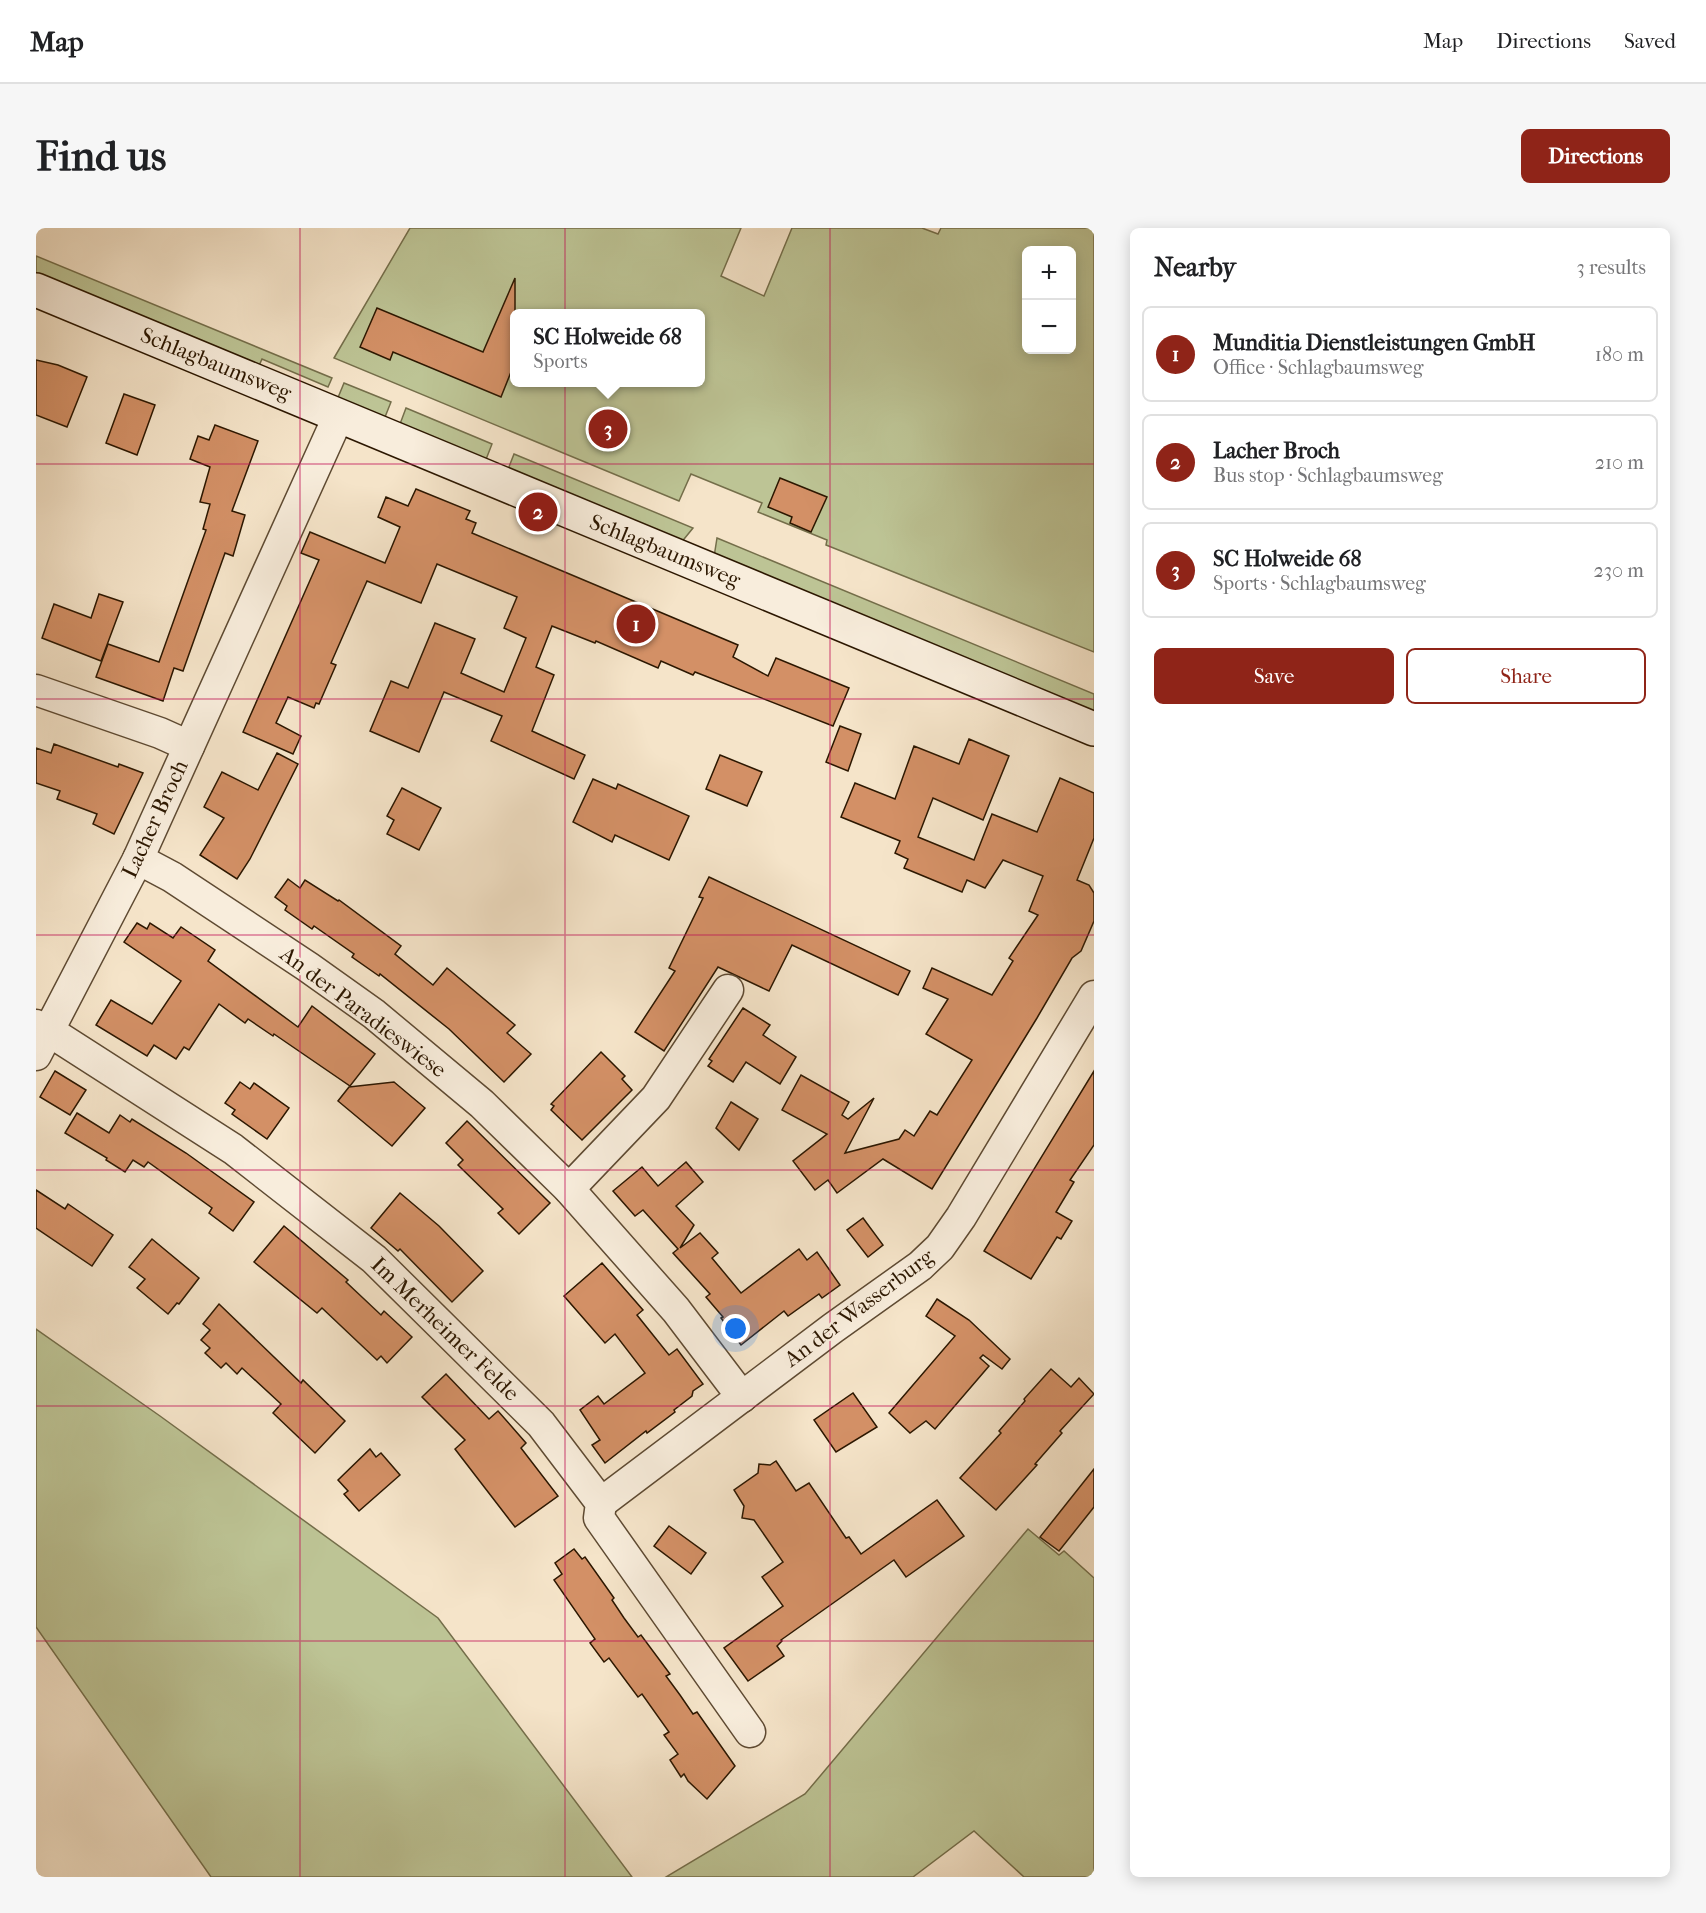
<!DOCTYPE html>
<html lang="en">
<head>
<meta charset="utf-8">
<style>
	body { margin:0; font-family:"IM FELL French Canon",serif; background:#f6f6f6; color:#202124 }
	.controls { position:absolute; right:18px; top:18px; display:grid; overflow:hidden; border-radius:9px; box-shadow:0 3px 15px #0003 }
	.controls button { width:54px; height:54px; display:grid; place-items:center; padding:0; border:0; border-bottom:2px solid #e0e0e0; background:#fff; color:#202124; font:30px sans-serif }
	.you { position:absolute; left:700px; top:1101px; width:21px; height:21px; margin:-15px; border:4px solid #fff; border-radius:50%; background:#1a73e8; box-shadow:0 0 0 9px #1a73e833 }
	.badge { display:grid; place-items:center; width:39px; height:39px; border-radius:50%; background:#8f2418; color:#fff; font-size:20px; font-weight:700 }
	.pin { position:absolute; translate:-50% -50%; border:3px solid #fff; box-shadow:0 2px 6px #0006 }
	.popup { position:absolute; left:474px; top:81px; width:195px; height:78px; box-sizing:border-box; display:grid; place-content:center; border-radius:9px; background:#fff; filter:drop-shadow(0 2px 4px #0005); font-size:20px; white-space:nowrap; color:#757577 }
	.popup b { font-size:22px; color:#202124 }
	.popup::after { content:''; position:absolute; left:50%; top:100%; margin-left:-12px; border:12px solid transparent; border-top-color:#fff }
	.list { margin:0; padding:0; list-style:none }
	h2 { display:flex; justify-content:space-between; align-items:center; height:78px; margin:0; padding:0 24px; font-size:26px }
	h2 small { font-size:20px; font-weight:400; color:#757577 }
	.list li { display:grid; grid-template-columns:39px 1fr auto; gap:18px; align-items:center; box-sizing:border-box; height:96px; margin:0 12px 12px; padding:0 12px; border:2px solid #e0e0e0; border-radius:9px }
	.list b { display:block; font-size:22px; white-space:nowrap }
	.list p { margin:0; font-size:20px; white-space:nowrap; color:#757577 }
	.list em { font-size:20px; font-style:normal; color:#757577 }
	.actions { display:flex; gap:12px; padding:18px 24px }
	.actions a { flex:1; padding:14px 0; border:2px solid #8f2418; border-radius:9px; text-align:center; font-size:21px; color:#8f2418 }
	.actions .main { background:#8f2418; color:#fff }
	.map { position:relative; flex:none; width:1058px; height:1649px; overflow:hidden; border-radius:9px }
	header { display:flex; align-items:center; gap:36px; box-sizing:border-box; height:84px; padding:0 30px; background:#fff; border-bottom:2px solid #e0e0e0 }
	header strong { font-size:28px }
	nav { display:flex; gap:33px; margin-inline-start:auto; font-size:21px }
	.intro { display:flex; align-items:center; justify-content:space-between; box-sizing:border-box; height:144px; padding:0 36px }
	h1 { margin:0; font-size:42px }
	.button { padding:15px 27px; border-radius:9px; background:#8f2418; color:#fff; font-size:21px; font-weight:700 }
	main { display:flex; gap:36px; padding:0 36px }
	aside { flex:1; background:#fff; border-radius:9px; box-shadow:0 3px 15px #0003 }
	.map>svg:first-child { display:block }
	.green { fill:#bdc495; stroke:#746e4a; stroke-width:1.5; fill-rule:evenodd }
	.building { fill:#d39066; stroke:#2c1700; stroke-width:1.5 }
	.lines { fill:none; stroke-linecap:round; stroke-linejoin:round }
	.minor-casing { stroke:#5e4a32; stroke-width:33 }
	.secondary-casing { stroke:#2c1700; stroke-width:36 }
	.minor { stroke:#f8eddc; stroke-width:30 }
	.secondary { stroke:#f8eddc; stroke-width:33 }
	.grid { fill:none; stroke:#c2185b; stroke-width:1.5; stroke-opacity:0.55 }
	.labels { text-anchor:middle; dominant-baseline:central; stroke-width:4.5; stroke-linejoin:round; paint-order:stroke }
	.street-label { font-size:22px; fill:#2c1700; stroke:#f8eddc }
</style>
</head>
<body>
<header>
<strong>Map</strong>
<nav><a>Map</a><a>Directions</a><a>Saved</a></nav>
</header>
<div class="intro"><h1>Find us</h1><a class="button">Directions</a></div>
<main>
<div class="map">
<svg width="1058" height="1649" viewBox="0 0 1058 1649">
	<rect width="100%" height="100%" fill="#f5e4c9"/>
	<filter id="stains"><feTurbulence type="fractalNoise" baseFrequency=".00333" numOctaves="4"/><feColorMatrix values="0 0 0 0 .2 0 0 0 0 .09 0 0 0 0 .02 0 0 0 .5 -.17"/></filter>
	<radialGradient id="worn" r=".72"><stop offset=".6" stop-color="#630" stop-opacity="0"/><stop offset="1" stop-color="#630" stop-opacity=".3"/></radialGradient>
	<g class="green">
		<path d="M374 0H705L685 48 728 68 756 0H886L902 6 905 0H1058V424L790 317 791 312 722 284 726 275 655 246 643 273 298 130ZM990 22H1036V122H990ZM479 86H665V154H479Z"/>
		<path d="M0 28 296 150 292 159 226 131 222 140 0 47Z"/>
		<path d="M308 155 355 174 349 189 301 172Z"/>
		<path d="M370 180 456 216 449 234 364 196Z"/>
		<path d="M478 226 657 300 644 316 471 244Z"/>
		<path d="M681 310 1058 466V487L678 329Z"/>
		<path d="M0 1101 124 1188 402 1390 596 1649H175L0 1399Z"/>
		<path d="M992 1301 1023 1327 1028 1323 1058 1350V1649H988L938 1603 877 1649H630L769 1566Z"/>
	</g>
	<g class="building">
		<path d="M479 50V134L465 169 357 124 354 132 324 119 341 80 447 124Z"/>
		<path d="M0 132 22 137 51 149 31 199 0 187Z"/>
		<path d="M88 166 119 177 101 227 70 215Z"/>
		<path d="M179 197 222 213 196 283 209 287 197 328 189 325 147 443 138 440 127 473 60 449 72 416 123 434 170 302 167 301 174 276 164 274 174 239 154 231 162 208 173 212Z"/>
		<path d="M744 250 791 269 775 304 754 295 756 289 732 279Z"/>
		<path d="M380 261 434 283 430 291 440 295 436 305 702 417 697 429 732 448 740 430 813 460 797 498 659 444 657 447 625 433 622 440 560 413 559 415 516 398 500 439 518 447 496 503 549 527 538 551 455 513 466 488 408 464 383 524 334 503 355 453 372 460 399 395 439 411 425 445 468 464 490 410 468 400 481 369 401 336 385 375 331 353 295 435 300 437 283 476 280 475 278 480 252 469 240 495 265 508 257 526 207 504 283 332 265 325 274 304 349 335 364 299 342 289 350 269 372 278Z"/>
		<path d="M63 366 87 374 65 433 6 410 18 376 55 390Z"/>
		<path d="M804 498 825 506 812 543 790 534Z"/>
		<path d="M933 511 973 528 947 592 897 570 882 609 938 632 956 586 1001 604 1024 550 1058 565V610L1041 652 1053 657 1058 665V693L1045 723 1036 730 1001 790 896 961 847 931 801 965 792 952 779 962 757 933 791 906 746 882 765 847 813 874 806 887 812 891 838 870 809 925 863 911 869 902 878 908 894 883 901 887 936 832 890 806 912 771 887 760 896 740 956 767 977 733 973 730 1002 687 993 683 1007 648 967 632 949 660 931 652 926 664 868 640 872 631 859 625 864 613 805 589 819 555 859 571 878 518 923 536Z"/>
		<path d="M18 516 82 539 83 536 107 545 78 606 57 596 61 586 21 571 24 563 0 555V520L15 525Z"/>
		<path d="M241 525 262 536 214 631 201 651 164 627 188 590 168 579 186 544 222 562Z"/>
		<path d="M684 527 726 544 711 578 670 561Z"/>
		<path d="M557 551 580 561 582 556 653 588 633 632 579 607 576 614 537 594Z"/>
		<path d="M366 560 405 580 383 622 351 606 358 592 351 588Z"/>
		<path d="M673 649 874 743 862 767 756 717 733 763 682 739 628 823 599 804 639 743 633 740 667 670 663 669Z"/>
		<path d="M252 651 264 660 269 652 302 673 303 672 365 718 359 726 397 757 411 740 479 797 471 805 495 826 468 854 413 801 344 746 343 748 316 729 318 726 278 698 276 701 249 682 251 678 239 669Z"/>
		<path d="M101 695 111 701 114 695 137 710 145 699 179 722 172 733 262 799 276 778 339 826 314 858 238 806 237 808 212 791 209 795 183 776 153 822 148 819 140 831 118 817 111 828 60 797 75 772 116 796 145 753 88 714Z"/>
		<path d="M707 780 734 797 727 807 760 829 744 856 710 834 697 854 672 838 676 833 673 831Z"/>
		<path d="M565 824 589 848 586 851 596 862 546 912 515 882 518 878 515 876Z"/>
		<path d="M19 843 50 862 34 887 4 869Z"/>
		<path d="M1058 843V917L1034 952 1038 954 1020 984 1036 993 1025 1011 1021 1009 995 1051 948 1023Z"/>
		<path d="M204 854 214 861 218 855 253 880 231 911 196 886 199 882 189 875Z"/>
		<path d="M358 854 389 880 356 918 302 873 313 859Z"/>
		<path d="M695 874 722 891 703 922 680 900Z"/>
		<path d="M41 885 73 905 84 887 94 894 96 891 150 925 218 974 197 1003 173 985 176 980 112 934 108 939 97 932 89 944 70 932 71 930 29 905Z"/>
		<path d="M431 893 514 975 483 1006 462 985 467 981 422 937 427 932 410 915Z"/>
		<path d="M650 934 667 954 640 978 658 997 644 1020 664 1005 682 1025 676 1030 705 1065 763 1021 771 1032 781 1024 804 1057 786 1070 783 1066 752 1088 748 1083 705 1117 685 1090 687 1089 670 1069 674 1066 637 1025 642 1021 607 982 599 988 577 963 606 939 622 958Z"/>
		<path d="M0 962 29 981 32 976 77 1007 56 1038 0 1000Z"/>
		<path d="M364 965 403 998 447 1043 416 1074 364 1021 362 1023 335 1000Z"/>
		<path d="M827 990 847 1017 832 1029 811 1002Z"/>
		<path d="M248 998 312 1052 310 1054 345 1087 348 1083 376 1109 351 1135 345 1128 341 1132 286 1080 281 1085 218 1034Z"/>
		<path d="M116 1011 163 1050 143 1076 141 1075 132 1086 101 1060 109 1051 93 1039Z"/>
		<path d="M566 1035 607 1082 601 1087 633 1127 641 1121 667 1156 657 1163 656 1168 638 1182 639 1184 611 1205 610 1203 569 1235 556 1217 564 1212 544 1182 562 1168 568 1176 609 1145 579 1106 569 1115 528 1068Z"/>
		<path d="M901 1071 933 1092 974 1131 966 1141 947 1127 944 1130 953 1138 899 1201 890 1193 874 1205 853 1185 919 1108 890 1088Z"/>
		<path d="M183 1076 265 1155 267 1152 309 1193 279 1225 237 1185 245 1176 206 1140 201 1146 190 1135 185 1140 169 1125 174 1120 165 1112 174 1102 167 1096Z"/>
		<path d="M1015 1141 1035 1159 1043 1150 1058 1166 1024 1203 1026 1205 999 1236 1001 1237 960 1282 924 1250 965 1205 963 1203 989 1173 988 1171Z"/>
		<path d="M410 1146 453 1191 462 1183 490 1215 485 1220 522 1268 479 1299 419 1221 429 1212 386 1169Z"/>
		<path d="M817 1165 841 1199 800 1224 778 1192Z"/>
		<path d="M334 1221 340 1229 345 1225 364 1247 323 1283 308 1266 312 1263 302 1252Z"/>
		<path d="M740 1233 760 1263 773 1255 810 1310 813 1309 825 1326 901 1272 928 1308 870 1349 858 1332 745 1412 746 1413 741 1418 748 1428 712 1453 688 1420 747 1378 726 1349 747 1334 718 1292 706 1290 708 1278 698 1262 722 1245 723 1236 734 1237Z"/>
		<path d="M1058 1241V1279L1023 1323 1004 1309Z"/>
		<path d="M633 1298 670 1325 655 1346 618 1318Z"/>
		<path d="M538 1321 546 1331 549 1329 578 1370 576 1372 588 1390 602 1409 605 1407 634 1446 630 1448 644 1467 657 1486 661 1484 699 1538 671 1571 652 1553 648 1546 645 1549 634 1532 642 1526 628 1507 633 1504 606 1466 602 1469 573 1430 568 1434 554 1415 559 1411 518 1352 526 1346 519 1335Z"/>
	</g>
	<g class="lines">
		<defs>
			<g id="minor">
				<path d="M0 462 124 505 153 518"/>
				<path d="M102 631 136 649 272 739 338 786 446 876 533 961 640 1082 706 1169"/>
				<path d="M0 797 13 803 197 921 338 1031 505 1196 565 1275 563 1290 714 1504"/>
				<path d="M0 827 102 631 303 187"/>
				<path d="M533 961 620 870 692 762"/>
				<path d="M565 1275 797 1100 884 1038 904 1019 925 989 1058 768"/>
			</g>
			<path id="secondary" d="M0 62 1058 501"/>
		</defs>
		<use href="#minor" class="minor-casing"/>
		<use href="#secondary" class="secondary-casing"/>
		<use href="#minor" class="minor"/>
		<use href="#secondary" class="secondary"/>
	</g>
	<path class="grid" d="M264 0V1649M529 0V1649M794 0V1649M0 236H1058M0 471H1058M0 707H1058M0 942H1058M0 1178H1058M0 1413H1058"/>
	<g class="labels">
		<g class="street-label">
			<text transform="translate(180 136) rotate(22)">Schlagbaumsweg</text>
			<text transform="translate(629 323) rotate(22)">Schlagbaumsweg</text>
			<text transform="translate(119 591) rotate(-65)">Lacher Broch</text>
			<text transform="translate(327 784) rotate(37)">An der Paradieswiese</text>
			<text transform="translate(823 1080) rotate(-37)">An der Wasserburg</text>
			<text transform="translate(409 1101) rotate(44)">Im Merheimer Felde</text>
		</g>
	</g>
	<rect width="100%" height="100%" filter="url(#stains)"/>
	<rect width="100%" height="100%" fill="url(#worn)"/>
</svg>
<div class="controls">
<button>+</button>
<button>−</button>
</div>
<div class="you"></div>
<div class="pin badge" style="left:600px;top:396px">1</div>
<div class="pin badge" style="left:502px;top:284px">2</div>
<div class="pin badge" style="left:572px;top:201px">3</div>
<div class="popup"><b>SC Holweide 68</b>Sports</div>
</div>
<aside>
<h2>Nearby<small>3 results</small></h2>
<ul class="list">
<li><span class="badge">1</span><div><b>Munditia Dienstleistungen GmbH</b><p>Office · Schlagbaumsweg</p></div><em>180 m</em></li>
<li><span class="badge">2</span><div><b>Lacher Broch</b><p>Bus stop · Schlagbaumsweg</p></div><em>210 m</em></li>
<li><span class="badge">3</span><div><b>SC Holweide 68</b><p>Sports · Schlagbaumsweg</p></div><em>230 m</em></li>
</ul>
<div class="actions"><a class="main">Save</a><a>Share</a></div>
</aside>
</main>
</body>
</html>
